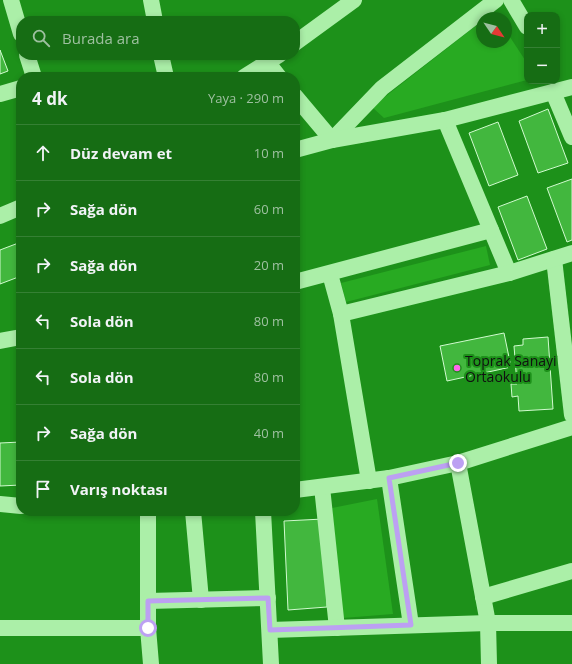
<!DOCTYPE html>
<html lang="tr">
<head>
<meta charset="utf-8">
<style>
	body { margin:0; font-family:"Open Sans",sans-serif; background:#1f721d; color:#f1f3f6 }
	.controls { position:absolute; right:12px; top:12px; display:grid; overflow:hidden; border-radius:8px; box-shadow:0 2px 6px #0003 }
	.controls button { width:36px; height:36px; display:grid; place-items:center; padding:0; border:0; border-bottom:1px solid #358034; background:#166d14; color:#f1f3f6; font:20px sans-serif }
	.compass { position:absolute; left:476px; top:12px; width:36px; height:36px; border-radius:50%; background:#166d14; box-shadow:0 2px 6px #0003; rotate:125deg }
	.stop { position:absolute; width:12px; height:12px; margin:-9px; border:3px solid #bca0f2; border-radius:50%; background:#fff }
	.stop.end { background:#bca0f2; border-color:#fff; box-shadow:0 1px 4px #0008 }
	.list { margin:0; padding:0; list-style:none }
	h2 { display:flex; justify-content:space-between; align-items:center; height:52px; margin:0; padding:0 16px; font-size:17px }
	h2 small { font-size:13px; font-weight:400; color:#9ec0a0 }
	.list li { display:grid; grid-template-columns:26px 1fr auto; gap:12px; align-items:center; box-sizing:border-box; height:56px; padding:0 16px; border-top:1px solid #358034 }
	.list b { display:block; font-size:15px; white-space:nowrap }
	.list em { font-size:13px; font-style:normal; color:#9ec0a0 }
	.icon { flex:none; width:22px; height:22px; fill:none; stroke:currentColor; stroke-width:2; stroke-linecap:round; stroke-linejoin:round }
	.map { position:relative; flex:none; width:572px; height:664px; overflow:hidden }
	.search { position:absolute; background:#166d14; box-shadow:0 2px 6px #0003; left:16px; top:16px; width:284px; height:44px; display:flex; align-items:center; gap:10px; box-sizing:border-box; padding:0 14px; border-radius:16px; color:#9ec0a0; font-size:15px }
	.panel { position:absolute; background:#166d14; box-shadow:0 2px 6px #0003; left:16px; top:72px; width:284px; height:444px; border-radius:16px }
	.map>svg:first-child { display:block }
	.green { fill:#28aa22 }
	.building { fill:#42b73e; stroke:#d1fbcf }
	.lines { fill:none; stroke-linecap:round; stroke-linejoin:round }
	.minor { stroke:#abefa8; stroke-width:16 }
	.route { stroke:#bca0f2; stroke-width:5 }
	.poi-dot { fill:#ff66ec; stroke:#1d911a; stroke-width:1.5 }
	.labels { text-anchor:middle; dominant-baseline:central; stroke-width:4; stroke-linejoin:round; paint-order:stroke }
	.poi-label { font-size:14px; fill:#111; stroke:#1d911a; text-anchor:start }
</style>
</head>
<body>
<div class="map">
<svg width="572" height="664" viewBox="0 0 572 664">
	<rect width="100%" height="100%" fill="#1d911a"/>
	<g class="green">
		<path d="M482 21V42H506V31L527 63V80L384 118 372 107Z"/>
		<path d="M486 246 490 265 346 302 341 283Z"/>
		<path d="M377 499 393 614 343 618 332 508Z"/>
	</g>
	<g class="building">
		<path d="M0 50 8 71 0 74Z"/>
		<path d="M548 109 568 163 538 173 519 121Z"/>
		<path d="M498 122 518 175 489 186 469 133Z"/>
		<path d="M572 179V240L567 242 547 188Z"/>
		<path d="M527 196 547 249 518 260 498 207Z"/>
		<path d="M21 242V276L0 284V250Z"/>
		<path d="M504 333 511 367 447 381 440 346Z"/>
		<path d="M548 337 553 409 519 411 518 396 512 397 511 384H517L514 346 523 345V339Z"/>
		<path d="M21 442V485L0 486V443Z"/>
		<path d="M323 519 327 607 288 610 284 521Z"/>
	</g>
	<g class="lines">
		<g class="minor">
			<path d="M11 0 21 34"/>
			<path d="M151 0 155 21"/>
			<path d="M511 0 527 27"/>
			<path d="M295 43 354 0"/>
			<path d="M27 55 34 77"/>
			<path d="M161 55 166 77"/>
			<path d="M268 63 279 77"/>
			<path d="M244 77 279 55"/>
			<path d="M553 92 572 137"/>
			<path d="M0 94 21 88"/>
			<path d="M295 96 332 140"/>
			<path d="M445 120 509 273"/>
			<path d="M332 140 382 88 496 0"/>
			<path d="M295 150 332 140 445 120 572 87"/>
			<path d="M0 216 21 207"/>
			<path d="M554 259 572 415"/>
			<path d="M330 274 341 314 369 481"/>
			<path d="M295 282 491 230"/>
			<path d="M341 314 509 273 572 253"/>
			<path d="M0 341 21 337"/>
			<path d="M458 463 488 623 489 664"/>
			<path d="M389 478 411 625"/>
			<path d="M322 487 337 628"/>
			<path d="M295 490 389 478 458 463 572 427"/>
			<path d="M0 504 21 506"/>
			<path d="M148 511V628L151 664"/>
			<path d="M193 511 201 600"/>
			<path d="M263 511 271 664"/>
			<path d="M483 597 572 571"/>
			<path d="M148 601 268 598"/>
			<path d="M0 628H148"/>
			<path d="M270 630 488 623H572"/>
		</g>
	</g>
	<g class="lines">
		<path class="route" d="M148 628V601L268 598 270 630 411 625 389 478 458 463"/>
	</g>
	<circle class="poi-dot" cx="457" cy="368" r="4"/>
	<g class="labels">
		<g class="poi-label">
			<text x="465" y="360">Toprak Sanayi<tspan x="465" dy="16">Ortaokulu</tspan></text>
		</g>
	</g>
</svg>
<div class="controls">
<button>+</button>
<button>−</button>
</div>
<svg class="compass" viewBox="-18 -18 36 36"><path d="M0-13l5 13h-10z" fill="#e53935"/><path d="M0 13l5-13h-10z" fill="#9ec0a0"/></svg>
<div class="stop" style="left:148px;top:628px"></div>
<div class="stop end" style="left:458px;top:463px"></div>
<div class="search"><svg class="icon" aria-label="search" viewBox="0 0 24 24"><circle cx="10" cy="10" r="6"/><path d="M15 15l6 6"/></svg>Burada ara</div>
<section class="panel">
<h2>4 dk<small>Yaya · 290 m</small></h2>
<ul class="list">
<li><svg class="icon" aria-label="ahead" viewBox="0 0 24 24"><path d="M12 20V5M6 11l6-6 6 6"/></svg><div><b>Düz devam et</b></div><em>10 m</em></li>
<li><svg class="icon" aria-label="right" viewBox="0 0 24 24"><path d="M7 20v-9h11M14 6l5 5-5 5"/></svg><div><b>Sağa dön</b></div><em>60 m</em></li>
<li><svg class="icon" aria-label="right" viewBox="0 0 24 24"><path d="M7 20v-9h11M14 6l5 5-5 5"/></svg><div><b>Sağa dön</b></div><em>20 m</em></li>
<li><svg class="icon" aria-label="left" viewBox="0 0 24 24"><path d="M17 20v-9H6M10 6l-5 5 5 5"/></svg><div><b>Sola dön</b></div><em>80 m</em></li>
<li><svg class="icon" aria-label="left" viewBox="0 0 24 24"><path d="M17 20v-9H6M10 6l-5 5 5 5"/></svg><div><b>Sola dön</b></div><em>80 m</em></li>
<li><svg class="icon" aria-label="right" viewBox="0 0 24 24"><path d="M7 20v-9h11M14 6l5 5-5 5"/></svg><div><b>Sağa dön</b></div><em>40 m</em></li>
<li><svg class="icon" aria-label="arrive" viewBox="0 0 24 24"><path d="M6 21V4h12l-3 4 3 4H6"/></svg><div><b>Varış noktası</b></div></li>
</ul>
</section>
</div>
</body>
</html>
